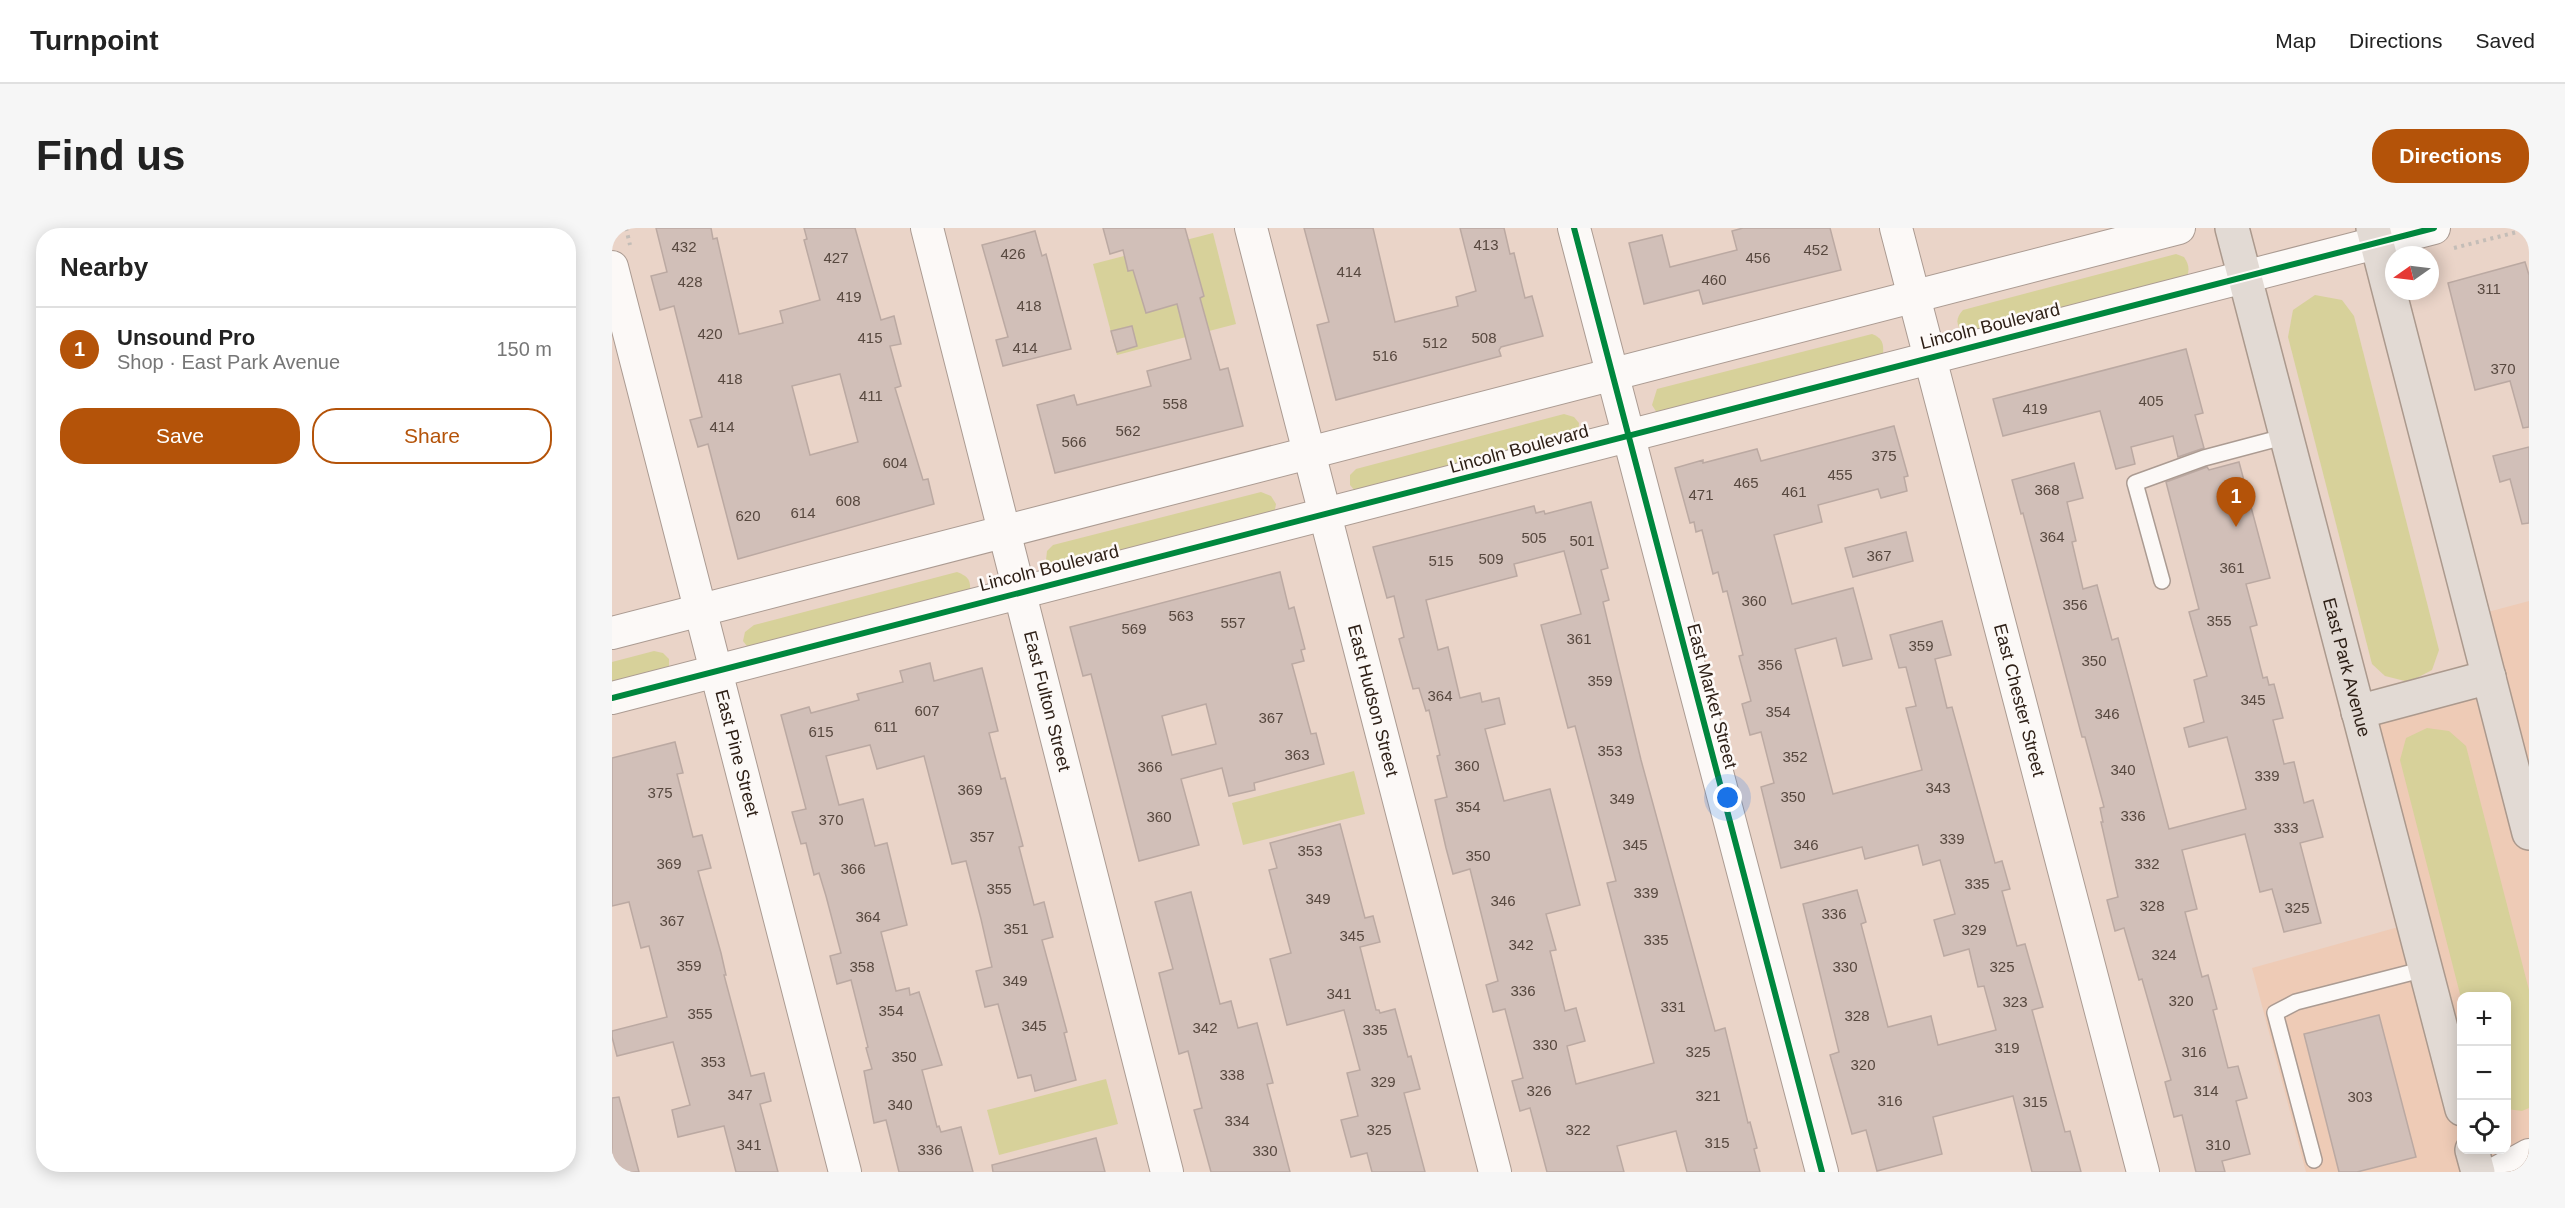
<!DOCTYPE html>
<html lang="en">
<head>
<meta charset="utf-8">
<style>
	body { margin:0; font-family:Arial,sans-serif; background:#f6f6f6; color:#222 }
	.controls { position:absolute; right:18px; bottom:18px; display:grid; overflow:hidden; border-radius:12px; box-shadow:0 3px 15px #0003 }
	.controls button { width:54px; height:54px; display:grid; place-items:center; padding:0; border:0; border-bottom:2px solid #e0e0e0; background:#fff; color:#222; font:30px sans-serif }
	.compass { position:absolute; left:1773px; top:18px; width:54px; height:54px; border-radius:50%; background:#fff; box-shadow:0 3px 15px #0003; rotate:256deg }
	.you { position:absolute; left:1116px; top:570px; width:21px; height:21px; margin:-15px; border:4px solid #fff; border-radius:50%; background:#1a73e8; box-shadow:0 0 0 9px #1a73e833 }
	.badge { display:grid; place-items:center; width:39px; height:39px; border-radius:50%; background:#b45309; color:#fff; font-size:20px; font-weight:700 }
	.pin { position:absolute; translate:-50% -50px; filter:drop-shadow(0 2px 3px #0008) }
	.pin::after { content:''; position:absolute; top:32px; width:21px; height:18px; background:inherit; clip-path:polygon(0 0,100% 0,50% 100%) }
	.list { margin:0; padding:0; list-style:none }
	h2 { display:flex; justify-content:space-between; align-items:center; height:78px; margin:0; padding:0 24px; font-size:26px }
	h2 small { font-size:20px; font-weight:400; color:#767676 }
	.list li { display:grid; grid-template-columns:39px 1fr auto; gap:18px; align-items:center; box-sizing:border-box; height:84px; padding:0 24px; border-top:2px solid #e0e0e0 }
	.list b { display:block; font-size:22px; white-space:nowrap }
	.list p { margin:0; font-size:20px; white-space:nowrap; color:#767676 }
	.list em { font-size:20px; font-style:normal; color:#767676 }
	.actions { display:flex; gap:12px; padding:18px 24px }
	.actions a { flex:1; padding:14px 0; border:2px solid #b45309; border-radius:24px; text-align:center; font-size:21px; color:#b45309 }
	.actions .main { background:#b45309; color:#fff }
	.icon { flex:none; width:33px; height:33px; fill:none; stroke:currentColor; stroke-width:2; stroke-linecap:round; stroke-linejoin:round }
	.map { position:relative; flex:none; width:1917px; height:944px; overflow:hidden; border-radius:24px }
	header { display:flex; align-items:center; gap:36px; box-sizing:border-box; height:84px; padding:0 30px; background:#fff; border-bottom:2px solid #e0e0e0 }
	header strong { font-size:28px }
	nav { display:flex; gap:33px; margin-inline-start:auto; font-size:21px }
	.intro { display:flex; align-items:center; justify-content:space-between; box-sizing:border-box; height:144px; padding:0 36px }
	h1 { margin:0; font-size:42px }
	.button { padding:15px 27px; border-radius:24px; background:#b45309; color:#fff; font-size:21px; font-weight:700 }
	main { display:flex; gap:36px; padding:0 36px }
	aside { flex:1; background:#fff; border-radius:24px; box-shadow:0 3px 15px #0003 }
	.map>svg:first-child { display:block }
	.built { fill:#eecbb6; fill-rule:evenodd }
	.green { fill:#d7d19a }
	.building { fill:#d1bfb8; stroke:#bba9a2; stroke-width:1.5; fill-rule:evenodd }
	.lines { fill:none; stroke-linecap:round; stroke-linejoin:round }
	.service-casing { stroke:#ab9b92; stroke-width:18 }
	.minor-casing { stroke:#ab9b92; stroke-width:34 }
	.trunk-casing { stroke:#ab998d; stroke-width:36 }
	.path { stroke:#c4bdb7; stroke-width:4; stroke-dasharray:3 4.5; stroke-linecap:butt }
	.service { stroke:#fcf9f7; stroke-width:15 }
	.minor { stroke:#fcf9f7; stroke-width:32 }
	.trunk { stroke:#e2dad4; stroke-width:33 }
	.cycleway-casing { stroke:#fefaf8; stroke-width:10 }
	.cycleway { stroke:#00873e; stroke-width:6 }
	.labels { text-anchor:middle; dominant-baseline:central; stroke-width:5; stroke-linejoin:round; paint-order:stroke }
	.number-label { font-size:15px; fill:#57483f }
	.street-label { font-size:18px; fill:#2e2017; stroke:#fefaf8 }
</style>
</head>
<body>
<header>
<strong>Turnpoint</strong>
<nav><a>Map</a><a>Directions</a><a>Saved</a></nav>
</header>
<div class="intro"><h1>Find us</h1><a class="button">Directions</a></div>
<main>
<aside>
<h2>Nearby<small></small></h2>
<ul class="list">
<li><span class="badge">1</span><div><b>Unsound Pro</b><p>Shop · East Park Avenue</p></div><em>150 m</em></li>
</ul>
<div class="actions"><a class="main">Save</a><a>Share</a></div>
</aside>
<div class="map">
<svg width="1917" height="944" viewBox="0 0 1917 944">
	<rect width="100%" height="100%" fill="#ead4c8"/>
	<path class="built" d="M1917 373V944H1694L1640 740 1797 696 1741 481 1871 447 1857 389ZM1850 768H1894V922H1850Z"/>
	<g class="green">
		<path d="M601 5 624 96 505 127 481 36Z"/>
		<path d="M1564 26 1572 29C1578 38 1578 44 1572 54L1351 106C1344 96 1343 91 1351 82Z"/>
		<path d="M1703 67 1730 72 1742 88 1827 422 1820 442 1797 454 1773 448 1760 436 1676 109 1681 82Z"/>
		<path d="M1260 106C1270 110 1272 115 1271 126L1045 185 1040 177 1045 161Z"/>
		<path d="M952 186 962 189 967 195 966 206 744 264 738 257V247L744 241Z"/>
		<path d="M649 264 659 268 664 276 662 287 439 341 434 332 435 323 441 317Z"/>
		<path d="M345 344C355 348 359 351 358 363L138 422 131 413 133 404 142 397Z"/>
		<path d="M42 423 51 425 57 431V440L0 461V434Z"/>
		<path d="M1815 500 1837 503 1854 518 1917 762V880L1910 883 1895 881 1894 768 1849 770 1788 532 1794 510Z"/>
		<path d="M742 543 753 586 631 617 620 575Z"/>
		<path d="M494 851 506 896 387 927 375 882Z"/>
	</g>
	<g class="building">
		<path d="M44 0H99L101 11 105 10 127 106 171 95 168 83 208 72 192 12 195 11 192 0H243L269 92 282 88 289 116 278 118 289 158 283 160 311 252 316 251 322 276 126 331 96 216 86 219 78 192 90 189 62 78 48 82 39 48 55 44ZM228 146 246 214 198 227 180 158Z"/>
		<path d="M491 0H573L592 68 588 70 608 142 616 140 631 198 443 245 425 177 462 167 465 177 539 158 535 143 579 131 565 76 534 85 521 42 516 43 511 22 498 26Z"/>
		<path d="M692 0H761L783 94 846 78 844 69 864 63 848 0H892L898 26 902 25 913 70 920 68 931 108 889 119 887 122 889 128 724 172 705 97 717 94Z"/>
		<path d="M1131 0H1218L1229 42 1091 76 1087 62 1032 76 1017 15 1050 7 1058 39 1125 22 1120 3Z"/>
		<path d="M423 3 430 28 434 26 459 121 391 138 384 112 396 109 370 17Z"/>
		<path d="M1913 34 1917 47V199L1911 200 1898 153 1863 162 1836 55Z"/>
		<path d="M520 98 525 118 505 124 499 103Z"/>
		<path d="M1574 121 1591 185 1583 187 1592 220 1566 229 1561 208 1519 219 1523 236 1504 241 1488 183 1391 208 1381 171Z"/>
		<path d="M1282 198 1296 248 1292 249 1295 263 1269 270 1266 261 1206 277 1210 294 1162 307 1180 376 1241 360 1260 431 1231 438 1224 410 1183 421 1221 566 1310 542 1294 480 1304 478 1294 439 1287 440 1278 407 1330 393 1339 427 1323 431 1335 480 1340 479 1383 635 1390 633 1398 661 1390 663 1405 718 1413 716 1431 779 1420 782 1453 904 1458 903 1469 944H1420L1401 868 1321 889 1330 926 1265 943 1254 902 1240 906 1218 827 1227 824 1191 676 1245 662 1254 694 1249 696 1276 799 1319 788 1326 817 1384 802 1372 758 1366 759 1357 721 1332 728 1322 692 1343 686 1328 632 1311 637 1306 617 1253 631 1250 619 1169 640 1149 559 1162 555 1149 504 1138 507 1130 476 1139 473 1127 428 1131 427 1115 363 1111 364 1106 344 1101 346 1090 302 1084 304 1082 294 1078 295 1063 240 1091 232V235L1145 221 1149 233Z"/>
		<path d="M1917 219V295L1910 296 1898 251 1888 254 1881 228Z"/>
		<path d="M1627 234 1658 350 1634 356 1645 397 1638 399 1651 450 1655 449 1657 457 1662 456 1671 490 1661 492 1672 536 1682 534 1692 575 1701 572 1711 609 1688 615 1709 695 1672 704 1660 661 1648 664 1633 606 1570 622 1585 681 1573 684 1590 749 1596 747 1605 781 1601 782 1616 840 1626 838 1635 870 1624 873 1638 926 1610 933 1613 944H1584L1570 887 1562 889 1553 854 1559 852 1530 751 1527 752 1512 700 1503 703 1495 672 1506 669 1489 594H1491L1488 580 1492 579 1473 509H1470L1411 285 1409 286 1400 252 1462 235 1471 270 1455 274 1464 313 1460 314 1471 361 1485 357 1500 412 1506 410 1557 601 1634 581 1615 509 1577 519 1572 500 1592 494 1582 452 1595 448 1577 384 1587 381 1554 254 1595 239 1597 242Z"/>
		<path d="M979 274 996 340 989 342 997 372 991 374 1029 532 1103 803 1113 800 1136 895 1138 894 1145 920 1142 921 1148 944H1075L1064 903 1005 918 1012 944H935L918 880 908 883 900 853 911 850 893 781 881 784 874 757 886 753 858 641 841 646 834 620 823 572 835 569 825 528 828 527 817 482 814 483 807 460 801 461 787 411 792 409 782 368 775 370 761 319 922 278 924 285 932 283 933 286ZM952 323 969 386 929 397 956 500 963 498 1004 653 995 655 1042 835 964 856 955 818 973 813 964 780 953 783 938 723 944 722 934 686 968 677 938 561 892 573 873 501 893 496 887 470 870 474 868 465 848 470 836 419 826 422 814 372 905 348 902 336Z"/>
		<path d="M1294 304 1301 333 1241 349 1233 320Z"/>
		<path d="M668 344 677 381 682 379 693 421 689 422 692 433 680 436 699 506 704 505 712 536 642 555 643 562 617 568 610 540 569 551 587 617 527 633 479 446 471 448 458 399ZM594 476 604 516 560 527 550 488Z"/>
		<path d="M318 435 322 453 370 440 386 503 377 505 389 551 393 550 411 618 407 619 422 677 432 674 441 709 430 712 455 804 452 805 464 852 423 863 419 847 406 850 386 776 373 779 364 743 380 739 369 691 354 633 340 636 312 528 265 541 258 517 214 528 227 577 251 571 263 618 275 615 295 697 269 704 284 763 297 760 298 767 307 764 330 837 310 842 325 899 327 898 329 904 349 899 361 944H287L274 892 262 895 252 843 260 841 254 820 256 819 239 752 225 756 218 728 229 725 214 668 207 645 202 647 194 615 189 616 180 584 194 581 169 487 197 479 199 485 247 472 245 466 291 454 288 443Z"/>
		<path d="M63 514 71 545 65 546 81 609 90 607 99 640 86 643 109 725 114 747H112L139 848 152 845 159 873 148 876 166 944H124L112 898 66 909 60 882 78 877 61 814 5 828 0 809V803L55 789 37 718 29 720 17 674 0 678V530Z"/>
		<path d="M728 596 753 690 761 688 768 714 748 719 764 782H767L768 785 783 781 796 829 799 828 808 861 792 865 813 944H760L755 925 739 929 729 892 746 888 735 845 748 842 732 782 675 797 658 731 679 725 657 642 665 640 658 615Z"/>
		<path d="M579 664 608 776 619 773 626 800 645 795 661 855 655 856 678 944H599L582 882 590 880 576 823 567 826 547 745 561 741 543 674Z"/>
		<path d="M1767 787 1804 929 1745 944H1727L1692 806Z"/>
		<path d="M7 869 27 944H0V870Z"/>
		<path d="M484 910 493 944H381L380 937Z"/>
	</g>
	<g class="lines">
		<defs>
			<g id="service">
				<path d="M1550 353 1523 255 1592 230 1675 208"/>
				<path d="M1702 932 1663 785 1684 774 1813 741"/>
			</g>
			<g id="minor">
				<path id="s1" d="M315 0 555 944"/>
				<path id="s2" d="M639 0 883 944"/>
				<path d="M962 0 1210 944"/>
				<path id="s3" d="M1284 0 1531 944"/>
				<path id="s4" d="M0 39 233 944"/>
				<path d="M0 405 1567 0"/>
				<path d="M0 470 1822 0"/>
				<path d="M1886 944 1917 927"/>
			</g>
			<g id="trunk">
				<path id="s5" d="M1620 0 1850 881"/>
				<path d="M1761 0 1917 605"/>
				<path d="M1746 484 1877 449"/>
				<path d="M1860 922 1866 944"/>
			</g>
		</defs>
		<use href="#service" class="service-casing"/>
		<use href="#minor" class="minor-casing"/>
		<use href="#trunk" class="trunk-casing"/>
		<g class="path">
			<path d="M14 0 18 17"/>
			<path d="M1842 20 1917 1"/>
		</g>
		<use href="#service" class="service"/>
		<use href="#minor" class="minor"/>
		<use href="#trunk" class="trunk"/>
		<defs>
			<g id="cycleway">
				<path d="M962 0 1210 944"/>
				<path d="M0 470 1822 0"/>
			</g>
		</defs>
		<use href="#cycleway" class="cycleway-casing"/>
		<use href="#cycleway" class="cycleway"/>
	</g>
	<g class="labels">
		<g class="number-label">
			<text x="874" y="16">413</text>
			<text x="72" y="18">432</text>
			<text x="1204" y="21">452</text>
			<text x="401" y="25">426</text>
			<text x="224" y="29">427</text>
			<text x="1146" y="29">456</text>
			<text x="737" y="43">414</text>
			<text x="1102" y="51">460</text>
			<text x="78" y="53">428</text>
			<text x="1877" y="60">311</text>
			<text x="237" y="68">419</text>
			<text x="417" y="77">418</text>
			<text x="98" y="105">420</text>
			<text x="258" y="109">415</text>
			<text x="872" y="109">508</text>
			<text x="823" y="114">512</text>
			<text x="413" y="119">414</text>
			<text x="773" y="127">516</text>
			<text x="1891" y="140">370</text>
			<text x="118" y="150">418</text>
			<text x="259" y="167">411</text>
			<text x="1539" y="172">405</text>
			<text x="563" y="175">558</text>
			<text x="1423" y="180">419</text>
			<text x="110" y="198">414</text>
			<text x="516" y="202">562</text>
			<text x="462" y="213">566</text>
			<text x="1272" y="227">375</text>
			<text x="283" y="234">604</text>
			<text x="1228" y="246">455</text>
			<text x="1134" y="254">465</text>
			<text x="1435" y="261">368</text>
			<text x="1182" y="263">461</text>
			<text x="1089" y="266">471</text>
			<text x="236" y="272">608</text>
			<text x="191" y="284">614</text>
			<text x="136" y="287">620</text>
			<text x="1440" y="308">364</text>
			<text x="922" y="309">505</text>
			<text x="970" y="312">501</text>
			<text x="1267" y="327">367</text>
			<text x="879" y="330">509</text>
			<text x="829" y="332">515</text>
			<text x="1620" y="339">361</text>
			<text x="1142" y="372">360</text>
			<text x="1463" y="376">356</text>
			<text x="569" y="387">563</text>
			<text x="1607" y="392">355</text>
			<text x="621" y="394">557</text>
			<text x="522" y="400">569</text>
			<text x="967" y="410">361</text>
			<text x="1309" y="417">359</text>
			<text x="1482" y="432">350</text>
			<text x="1158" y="436">356</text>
			<text x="988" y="452">359</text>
			<text x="828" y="467">364</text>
			<text x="1641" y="471">345</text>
			<text x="315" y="482">607</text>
			<text x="1166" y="483">354</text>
			<text x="1495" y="485">346</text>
			<text x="659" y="489">367</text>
			<text x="274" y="498">611</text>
			<text x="209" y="503">615</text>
			<text x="998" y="522">353</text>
			<text x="685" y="526">363</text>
			<text x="1183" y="528">352</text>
			<text x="855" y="537">360</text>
			<text x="538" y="538">366</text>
			<text x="1511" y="541">340</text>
			<text x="1655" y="547">339</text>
			<text x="1326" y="559">343</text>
			<text x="358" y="561">369</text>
			<text x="48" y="564">375</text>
			<text x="1181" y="568">350</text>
			<text x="1010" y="570">349</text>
			<text x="856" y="578">354</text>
			<text x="1521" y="587">336</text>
			<text x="547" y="588">360</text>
			<text x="219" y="591">370</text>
			<text x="1674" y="599">333</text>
			<text x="370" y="608">357</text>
			<text x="1340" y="610">339</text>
			<text x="1023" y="616">345</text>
			<text x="1194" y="616">346</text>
			<text x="698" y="622">353</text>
			<text x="866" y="627">350</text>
			<text x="57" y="635">369</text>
			<text x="1535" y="635">332</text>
			<text x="241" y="640">366</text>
			<text x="1365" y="655">335</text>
			<text x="387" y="660">355</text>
			<text x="1034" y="664">339</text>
			<text x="706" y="670">349</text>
			<text x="891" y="672">346</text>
			<text x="1540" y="677">328</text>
			<text x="1685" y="679">325</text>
			<text x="1222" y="685">336</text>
			<text x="256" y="688">364</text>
			<text x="60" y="692">367</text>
			<text x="404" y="700">351</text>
			<text x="1362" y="701">329</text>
			<text x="740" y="707">345</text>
			<text x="1044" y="711">335</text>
			<text x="909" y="716">342</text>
			<text x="1552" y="726">324</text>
			<text x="77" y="737">359</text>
			<text x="250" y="738">358</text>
			<text x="1233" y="738">330</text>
			<text x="1390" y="738">325</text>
			<text x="403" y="752">349</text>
			<text x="911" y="762">336</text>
			<text x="727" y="765">341</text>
			<text x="1569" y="772">320</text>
			<text x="1403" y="773">323</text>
			<text x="1061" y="778">331</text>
			<text x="279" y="782">354</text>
			<text x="88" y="785">355</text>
			<text x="1245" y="787">328</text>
			<text x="422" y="797">345</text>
			<text x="593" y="799">342</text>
			<text x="763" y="801">335</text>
			<text x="933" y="816">330</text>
			<text x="1395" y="819">319</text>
			<text x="1086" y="823">325</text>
			<text x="1582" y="823">316</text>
			<text x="292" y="828">350</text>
			<text x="101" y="833">353</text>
			<text x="1251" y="836">320</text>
			<text x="620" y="846">338</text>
			<text x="771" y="853">329</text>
			<text x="927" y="862">326</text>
			<text x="1594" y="862">314</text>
			<text x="128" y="866">347</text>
			<text x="1096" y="867">321</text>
			<text x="1748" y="868">303</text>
			<text x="1278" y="872">316</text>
			<text x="1423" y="873">315</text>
			<text x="288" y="876">340</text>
			<text x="625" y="892">334</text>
			<text x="767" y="901">325</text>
			<text x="966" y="901">322</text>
			<text x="1105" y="914">315</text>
			<text x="137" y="916">341</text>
			<text x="1606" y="916">310</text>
			<text x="318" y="921">336</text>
			<text x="653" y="922">330</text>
		</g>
		<g class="street-label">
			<text transform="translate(1378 98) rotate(-14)">Lincoln Boulevard</text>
			<text transform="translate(907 221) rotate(-15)">Lincoln Boulevard</text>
			<text transform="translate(437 340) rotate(-14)">Lincoln Boulevard</text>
			<text stroke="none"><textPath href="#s5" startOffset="454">East Park Avenue</textPath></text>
			<text transform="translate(1100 468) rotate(75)">East Market Street</text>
			<text stroke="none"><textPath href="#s1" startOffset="488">East Fulton Street</textPath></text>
			<text stroke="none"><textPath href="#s2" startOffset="488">East Hudson Street</textPath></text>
			<text stroke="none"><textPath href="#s3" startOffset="488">East Chester Street</textPath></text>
			<text stroke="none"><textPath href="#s4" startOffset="502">East Pine Street</textPath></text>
		</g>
	</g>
</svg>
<div class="controls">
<button>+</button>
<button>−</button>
<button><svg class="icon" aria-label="locate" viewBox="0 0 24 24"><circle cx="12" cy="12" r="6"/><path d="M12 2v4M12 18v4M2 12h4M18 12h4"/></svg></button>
</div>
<svg class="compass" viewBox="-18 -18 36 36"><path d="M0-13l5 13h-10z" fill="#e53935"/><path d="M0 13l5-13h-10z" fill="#767676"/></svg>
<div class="you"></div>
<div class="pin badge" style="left:1624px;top:299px">1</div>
</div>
</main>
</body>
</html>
